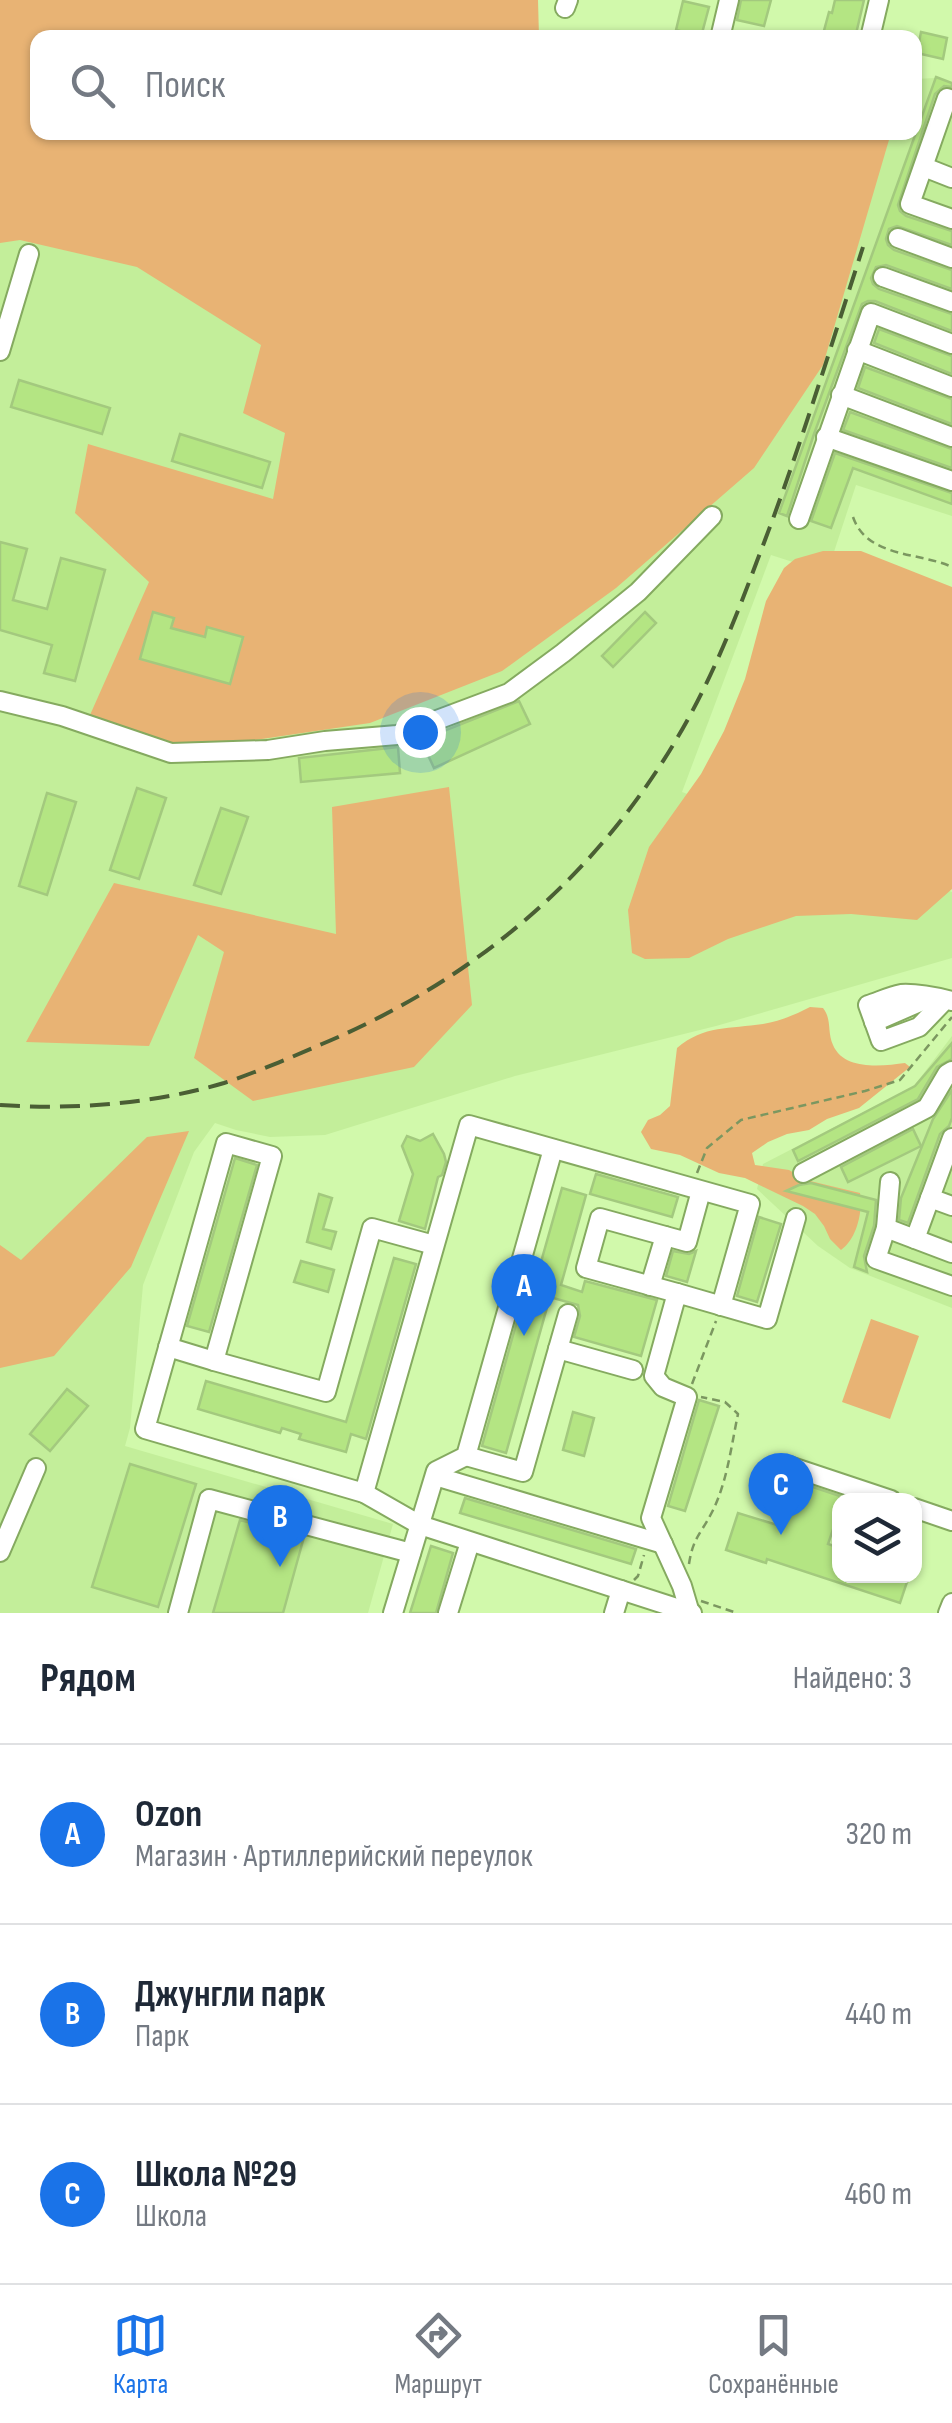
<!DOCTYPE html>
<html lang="ru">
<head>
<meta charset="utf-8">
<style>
	body { margin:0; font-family:"Sofia Sans Condensed",sans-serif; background:#f6f6f7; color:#1f2937 }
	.controls { position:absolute; right:30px; bottom:30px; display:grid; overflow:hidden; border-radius:20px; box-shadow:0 2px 8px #0004 }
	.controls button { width:90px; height:90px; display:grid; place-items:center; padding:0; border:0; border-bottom:2px solid #e0e1e3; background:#fff; color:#1f2937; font:50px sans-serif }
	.you { position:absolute; left:420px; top:732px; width:35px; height:35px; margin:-25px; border:8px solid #fff; border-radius:50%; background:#1a73e8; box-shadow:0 0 0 15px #1a73e833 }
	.badge { display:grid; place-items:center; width:65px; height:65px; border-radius:50%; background:#1a73e8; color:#fff; font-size:32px; font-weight:700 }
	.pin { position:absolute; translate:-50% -82px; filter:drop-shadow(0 2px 5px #0008) }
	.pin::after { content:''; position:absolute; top:52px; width:35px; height:30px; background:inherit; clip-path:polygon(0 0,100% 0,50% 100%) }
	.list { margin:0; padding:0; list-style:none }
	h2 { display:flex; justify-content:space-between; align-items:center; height:130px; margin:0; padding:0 40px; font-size:42px }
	h2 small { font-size:32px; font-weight:400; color:#747a83 }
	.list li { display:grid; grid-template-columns:65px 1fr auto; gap:30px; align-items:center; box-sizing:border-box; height:180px; padding:0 40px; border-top:2px solid #e0e1e3 }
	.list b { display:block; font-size:38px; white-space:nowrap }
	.list p { margin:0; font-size:32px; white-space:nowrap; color:#747a83 }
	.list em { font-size:32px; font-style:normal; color:#747a83 }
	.icon { flex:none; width:55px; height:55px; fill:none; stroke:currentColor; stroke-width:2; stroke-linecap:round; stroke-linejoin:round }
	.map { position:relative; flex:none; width:952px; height:1613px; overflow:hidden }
	.search { position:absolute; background:#fff; box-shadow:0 2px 8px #0004; left:30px; right:30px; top:30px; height:110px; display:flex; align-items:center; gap:25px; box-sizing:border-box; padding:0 35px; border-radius:20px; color:#747a83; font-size:38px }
	.sheet { height:670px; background:#fff }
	nav { display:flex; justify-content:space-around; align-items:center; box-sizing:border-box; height:140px; border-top:2px solid #e0e1e3; background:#fff; font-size:28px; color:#747a83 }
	nav a { display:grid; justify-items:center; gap:5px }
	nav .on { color:#1a73e8 }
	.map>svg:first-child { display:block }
	.built { fill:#c3ee9a }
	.green { fill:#e8b374 }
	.building { fill:#b4e583; stroke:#a3c97e; stroke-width:2.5 }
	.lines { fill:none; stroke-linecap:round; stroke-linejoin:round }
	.minor-casing { stroke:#85aa60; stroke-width:22 }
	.path { stroke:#7b9760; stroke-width:2.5; stroke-dasharray:8 5; stroke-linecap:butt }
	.minor { stroke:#fff; stroke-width:18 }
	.rail { stroke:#4a5e34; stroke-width:4; stroke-dasharray:20 10; stroke-linecap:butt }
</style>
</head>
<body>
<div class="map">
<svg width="952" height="1613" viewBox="0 0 952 1613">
	<rect width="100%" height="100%" fill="#d1f9ab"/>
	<g class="built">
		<path d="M0 0 38 38V132H914L915 79 935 78 952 84V516L856 485 827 573 771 555 682 792 952 892V958L716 1026 515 1076 325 1135 270 1137 236 1130 215 1123 194 1152 143 1285 130 1428 125 1446 393 1524 368 1613H0Z"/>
		<path d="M952 1036V1308L850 1268 818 1246 757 1189 763 1164 914 1086Z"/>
	</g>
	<g class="green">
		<path d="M0 0H538L539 37 38 38V132L891 133 823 365 754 468 616 588 502 671 370 723 255 740 173 743 90 715 149 582 75 513 88 444 273 499 285 433 243 413 261 345 137 267 20 240 0 243Z"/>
		<path d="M823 551H861L952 587V889L917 920 851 914 796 916 728 939 689 958 645 959 632 953 628 910 649 847 701 774 724 731 745 679 766 601 784 568 795 559Z"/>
		<path d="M449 787 472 1005 414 1067 253 1101 194 1058 224 952 198 935 149 1046 26 1042 114 883 336 934 332 807Z"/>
		<path d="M810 1007 823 1008C832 1019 827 1032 833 1045 844 1071 883 1066 905 1063L910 1067 859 1108 827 1119 809 1130 787 1134 768 1142 752 1153 755 1165 789 1170 806 1180 860 1193C863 1211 857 1239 841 1250L830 1239 824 1226 815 1214 803 1206 745 1178 719 1173 680 1155 651 1149 641 1132 648 1120 660 1115 670 1106 677 1048C704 1025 730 1029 763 1024 780 1021 795 1015 810 1007Z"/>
		<path d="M189 1131 131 1267 54 1356 0 1368V1245L21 1260 147 1137Z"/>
		<path d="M871 1319 919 1336 890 1419 842 1402Z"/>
	</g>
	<g class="building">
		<path d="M741 0H771L764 26 737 20Z"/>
		<path d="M835 0H864L855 38H822L829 12 832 13Z"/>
		<path d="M683 1 709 7 701 37 676 30Z"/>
		<path d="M921 32 947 38 943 59 917 53Z"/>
		<path d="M936 77 952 83V87L944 86 935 94 898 205 900 211 906 216 952 231V245L897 226 889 229 886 239 888 245 894 250 952 270V289L886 265 876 267 871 278 873 284 879 289 952 314V331L875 301H868L862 304 814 434 787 516 779 513Z"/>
		<path d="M879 329 952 356V374L874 343Z"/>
		<path d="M865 367 952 399V424L858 388Z"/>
		<path d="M19 380 110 408 102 434 11 407Z"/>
		<path d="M850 412 952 449V468L843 430Z"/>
		<path d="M180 434 270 462 262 488 172 461Z"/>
		<path d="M835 453 952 493V504L853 468 831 528 811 521Z"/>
		<path d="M0 542 27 549 13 600 47 609 61 558 105 570 75 681 44 673 52 645 0 630Z"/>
		<path d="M153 612 174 618 171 628 205 637 207 627 243 637 230 684 140 659Z"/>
		<path d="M645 612 656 623 613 667 602 656Z"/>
		<path d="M519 701 530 724 434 768 421 740Z"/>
		<path d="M398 747 400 773 301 782 299 758Z"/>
		<path d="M137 788 166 798 139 879 110 870Z"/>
		<path d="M47 793 76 802 47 895 19 886Z"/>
		<path d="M221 808 248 817 221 894 194 885Z"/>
		<path d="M952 1043V1059L937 1067 918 1099 798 1161 793 1150 915 1086Z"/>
		<path d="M952 1090V1118L949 1126 940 1134 908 1223 899 1220 901 1198 933 1119Z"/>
		<path d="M913 1129 921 1146 848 1182 841 1167Z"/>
		<path d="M433 1134 444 1154 446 1162 442 1175 438 1177 425 1229 399 1221 413 1174 402 1146 407 1136 420 1141Z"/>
		<path d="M235 1158 257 1165 209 1332 187 1326Z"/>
		<path d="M596 1174 678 1197 672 1217 590 1194Z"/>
		<path d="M811 1183 876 1200 874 1226 864 1256 867 1272 854 1267 868 1212 786 1191 799 1185Z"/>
		<path d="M562 1188 586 1195 561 1285 582 1292 585 1281 657 1300 641 1356 574 1337 580 1316 578 1305 550 1297 506 1453 482 1446 526 1289 538 1292 544 1270 539 1269Z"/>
		<path d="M319 1194 332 1198 323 1229 336 1232 331 1249 307 1242Z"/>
		<path d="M759 1217 781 1224 757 1302 737 1296Z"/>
		<path d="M673 1251 689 1254 696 1251 687 1282 666 1276Z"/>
		<path d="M394 1258 416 1264 366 1439 351 1434 346 1452 299 1439 301 1434 282 1428 280 1433 198 1409 206 1381 346 1422Z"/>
		<path d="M301 1261 334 1270 328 1292 294 1282Z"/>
		<path d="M67 1389 88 1406 50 1451 30 1434Z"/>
		<path d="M699 1400 719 1406 685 1511 668 1506Z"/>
		<path d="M573 1412 594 1418 584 1456 563 1450Z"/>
		<path d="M130 1464 196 1484 158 1607 92 1587Z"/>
		<path d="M792 1480 840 1496V1509L828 1544 840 1548V1576H909L900 1603 767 1559 766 1563 726 1550 738 1513 777 1525Z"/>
		<path d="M465 1498 636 1549 631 1564 460 1513Z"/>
		<path d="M240 1520 304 1537 283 1613H213Z"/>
		<path d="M431 1546 453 1553 436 1613H410Z"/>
	</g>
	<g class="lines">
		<defs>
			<g id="minor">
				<path d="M565 8 568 0"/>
				<path d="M720 38 729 0"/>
				<path d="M870 38 879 0"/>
				<path d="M952 100 947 98 910 204 952 219"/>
				<path d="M924 167 952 178"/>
				<path d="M898 238 952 258"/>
				<path d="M883 277 952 302"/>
				<path d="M857 350 952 387"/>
				<path d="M0 351 29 254"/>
				<path d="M841 395 952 437"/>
				<path d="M826 437 952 481"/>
				<path d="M799 519 871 313 952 344"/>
				<path d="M0 701 62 716 171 753 268 750 325 741 397 735 509 693 563 653 638 592 712 516"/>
				<path d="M945 1000 919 1027 881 1041 868 1005C878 1002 890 996 901 994 917 993 936 997 952 1001"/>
				<path d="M874 1022 929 998"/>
				<path d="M803 1173 927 1108 947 1074 952 1071"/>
				<path d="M890 1182 886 1228 952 1253"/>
				<path d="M930 1198 952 1206"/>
				<path d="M886 1228 876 1259 952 1286"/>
				<path d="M915 1239 952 1138"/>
				<path d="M434 1245 372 1228 326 1392 214 1361 272 1156 226 1143 145 1429 364 1493 420 1525 692 1613"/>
				<path d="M650 1286 665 1236"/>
				<path d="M677 1293 586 1268 600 1218 687 1242 701 1191"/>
				<path d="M168 1347 214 1361"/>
				<path d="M558 1349 633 1370"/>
				<path d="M466 1456 523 1472 568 1314"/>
				<path d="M789 1466 891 1500"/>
				<path d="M435 1476 663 1544"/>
				<path d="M364 1493 469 1125 750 1204 721 1306"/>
				<path d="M914 1508 952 1521"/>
				<path d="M0 1552 36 1468"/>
				<path d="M178 1613 209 1499 411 1553"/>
				<path d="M393 1613 436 1471 466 1456 553 1149"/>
				<path d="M448 1613 470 1542"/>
				<path d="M614 1613 621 1590"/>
				<path d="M690 1613 682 1586 651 1518 687 1397 663 1387 654 1376 677 1293 767 1319 796 1218"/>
				<path d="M948 1613 952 1603"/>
			</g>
		</defs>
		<use href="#minor" class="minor-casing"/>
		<g class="path">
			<path d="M853 517C867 558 920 552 952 567"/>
			<path d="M697 1173 707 1148 741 1120 865 1091 900 1080 952 1017"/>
			<path d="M692 1384 716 1321"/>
			<path d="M689 1564C693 1538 700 1535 711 1514 727 1484 731 1447 738 1414L725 1402 701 1397"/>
			<path d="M634 1580 638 1576 644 1555"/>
			<path d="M701 1601 737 1613"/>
		</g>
		<use href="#minor" class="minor"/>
		<path class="rail" d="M0 1105C74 1110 153 1104 224 1083 257 1072 290 1058 322 1044 472 981 593 880 676 740 710 683 734 623 757 561 797 458 829 352 863 247"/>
	</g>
</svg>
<div class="controls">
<button><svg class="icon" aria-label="layers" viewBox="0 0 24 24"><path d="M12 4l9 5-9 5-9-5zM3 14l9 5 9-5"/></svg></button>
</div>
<div class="you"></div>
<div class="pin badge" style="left:524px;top:1336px">A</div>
<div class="pin badge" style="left:280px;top:1567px">B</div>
<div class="pin badge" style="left:781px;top:1535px">C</div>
<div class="search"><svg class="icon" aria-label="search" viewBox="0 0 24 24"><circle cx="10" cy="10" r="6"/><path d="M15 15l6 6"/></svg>Поиск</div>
</div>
<section class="sheet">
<h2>Рядом<small>Найдено: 3</small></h2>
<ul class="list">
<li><span class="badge">A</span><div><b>Ozon</b><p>Магазин · Артиллерийский переулок</p></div><em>320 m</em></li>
<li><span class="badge">B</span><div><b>Джунгли парк</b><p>Парк</p></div><em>440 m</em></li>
<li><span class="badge">C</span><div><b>Школа №29</b><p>Школа</p></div><em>460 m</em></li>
</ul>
</section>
<nav>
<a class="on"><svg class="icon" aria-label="map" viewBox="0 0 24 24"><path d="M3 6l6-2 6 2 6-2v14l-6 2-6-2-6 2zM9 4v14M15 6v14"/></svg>Карта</a>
<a><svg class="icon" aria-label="directions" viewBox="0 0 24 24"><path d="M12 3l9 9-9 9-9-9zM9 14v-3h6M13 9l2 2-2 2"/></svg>Маршрут</a>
<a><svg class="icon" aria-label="saved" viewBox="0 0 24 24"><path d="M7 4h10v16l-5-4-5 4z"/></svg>Сохранённые</a>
</nav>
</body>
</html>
